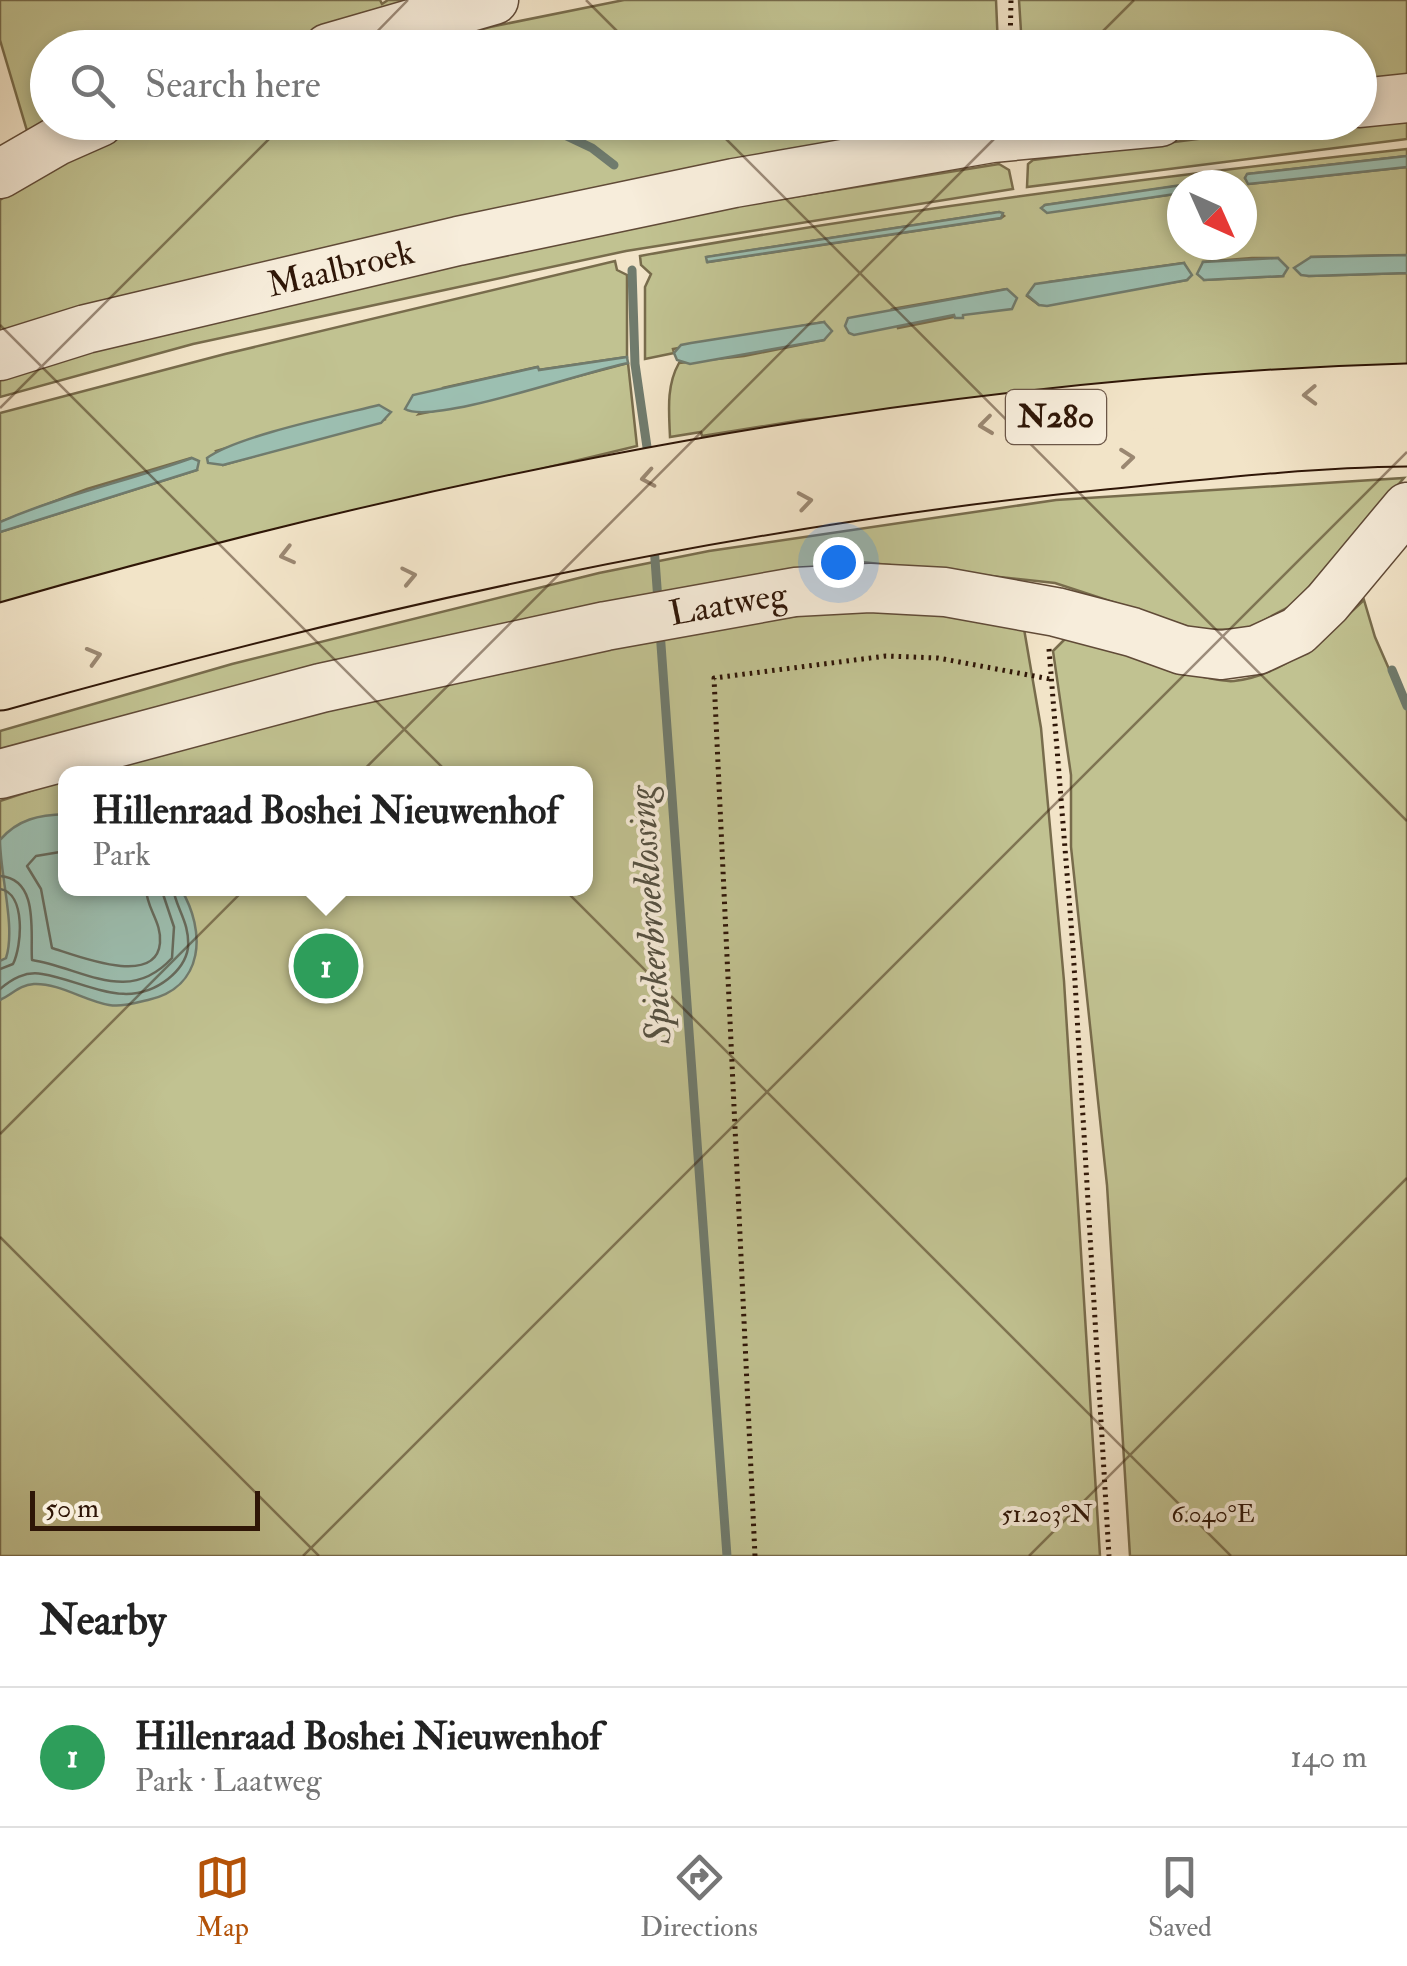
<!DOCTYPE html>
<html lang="en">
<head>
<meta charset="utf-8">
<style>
	body { margin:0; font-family:"IM FELL Double Pica",serif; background:#f2f2f2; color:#222 }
	.compass { position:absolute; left:1167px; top:170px; width:90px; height:90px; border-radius:50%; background:#fff; box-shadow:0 5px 15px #0003; rotate:135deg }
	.scale { position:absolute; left:30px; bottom:25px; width:230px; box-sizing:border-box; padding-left:10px; border:5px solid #2f1607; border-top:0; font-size:28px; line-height:35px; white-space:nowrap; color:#2f1607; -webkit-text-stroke:8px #f7eddb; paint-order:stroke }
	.you { position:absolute; left:838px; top:562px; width:35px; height:35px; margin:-25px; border:8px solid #fff; border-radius:50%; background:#1a73e8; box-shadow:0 0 0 15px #1a73e833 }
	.badge { display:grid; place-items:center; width:65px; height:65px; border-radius:50%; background:#b45309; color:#fff; font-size:32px; font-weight:700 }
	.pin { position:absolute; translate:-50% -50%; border:5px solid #fff; box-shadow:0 2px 10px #0006 }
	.popup { position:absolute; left:58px; top:766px; width:535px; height:130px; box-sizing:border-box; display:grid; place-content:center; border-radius:20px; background:#fff; filter:drop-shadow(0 2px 8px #0005); font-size:32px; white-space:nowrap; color:#767676 }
	.popup b { font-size:38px; color:#222 }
	.popup::after { content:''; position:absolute; left:50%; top:100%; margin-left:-20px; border:20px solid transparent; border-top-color:#fff }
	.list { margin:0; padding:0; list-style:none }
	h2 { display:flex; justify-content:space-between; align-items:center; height:130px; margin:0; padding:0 40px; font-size:42px }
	h2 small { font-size:32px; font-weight:400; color:#767676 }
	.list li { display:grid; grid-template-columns:65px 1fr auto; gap:30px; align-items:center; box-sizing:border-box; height:140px; padding:0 40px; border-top:2px solid #e0e0e0 }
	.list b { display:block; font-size:38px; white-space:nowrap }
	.list p { margin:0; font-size:32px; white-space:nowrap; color:#767676 }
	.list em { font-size:32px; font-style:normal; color:#767676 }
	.icon { flex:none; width:55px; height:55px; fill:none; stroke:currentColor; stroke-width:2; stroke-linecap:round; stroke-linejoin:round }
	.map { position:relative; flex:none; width:1407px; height:1556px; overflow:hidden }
	.search { position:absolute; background:#fff; box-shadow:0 5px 15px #0003; left:30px; right:30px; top:30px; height:110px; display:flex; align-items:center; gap:25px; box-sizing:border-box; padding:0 35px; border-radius:55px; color:#767676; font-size:38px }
	.sheet { height:270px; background:#fff }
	nav { display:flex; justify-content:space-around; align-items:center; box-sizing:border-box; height:140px; border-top:2px solid #e0e0e0; background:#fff; font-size:28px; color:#767676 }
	nav a { display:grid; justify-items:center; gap:5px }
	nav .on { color:#b45309 }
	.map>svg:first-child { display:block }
	.green { fill:#c1c291; stroke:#786c4c; stroke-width:2.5; fill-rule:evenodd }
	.water { fill:#9cbfb1; stroke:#707b6d; stroke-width:2.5 }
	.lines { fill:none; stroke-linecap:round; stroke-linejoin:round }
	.shore { stroke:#666a5c; stroke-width:2.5 }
	.stream { stroke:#707b6d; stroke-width:9 }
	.minor-casing { stroke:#604a37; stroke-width:51 }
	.highway-casing { stroke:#2f1607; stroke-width:59 }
	.path { stroke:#2f1607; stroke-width:5; stroke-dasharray:2.5 5; stroke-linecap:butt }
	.minor { stroke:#f7eddb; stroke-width:48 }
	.highway { stroke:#f2e4c8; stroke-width:55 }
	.oneway { stroke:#9a8771 }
	.ticks { fill:none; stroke:#2f1607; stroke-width:2.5; stroke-opacity:0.45 }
	.labels { text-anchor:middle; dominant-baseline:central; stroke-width:8; stroke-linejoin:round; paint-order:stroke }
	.shield { fill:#f7eddb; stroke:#6b5647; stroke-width:2.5 }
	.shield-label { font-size:32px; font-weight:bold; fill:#2f1607 }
	.street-label { font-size:35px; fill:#2f1607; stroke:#f7eddb }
	.water-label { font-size:38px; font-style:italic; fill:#555142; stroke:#f7eddb }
	.ticks-label { font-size:25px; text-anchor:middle; fill:#2f1607; stroke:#f7eddb; stroke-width:8; stroke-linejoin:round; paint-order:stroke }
</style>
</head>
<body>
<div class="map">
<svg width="1407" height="1556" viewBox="0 0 1407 1556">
	<rect width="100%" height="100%" fill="#f2e4c8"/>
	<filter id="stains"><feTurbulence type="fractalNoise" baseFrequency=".002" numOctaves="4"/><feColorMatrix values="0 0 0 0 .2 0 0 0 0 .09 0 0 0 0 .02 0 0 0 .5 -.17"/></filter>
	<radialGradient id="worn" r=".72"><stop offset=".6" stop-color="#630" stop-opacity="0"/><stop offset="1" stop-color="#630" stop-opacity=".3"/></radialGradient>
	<g class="green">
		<path d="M0 0H380L382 4 388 0H415L417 12 301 47 48 48V122L28 134 0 40Z"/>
		<path d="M624 0H996L998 47H416L490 27Z"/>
		<path d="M1019 0H1407V78L1360 83V48L1022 47Z"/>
		<path d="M1407 113V139L1027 187 1028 164 1033 160 1323 123 1360 122Z"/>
		<path d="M146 123H1001L0 336V200L37 172Z"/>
		<path d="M1407 149V156L1248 174 1245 178 1249 184 1407 167V255L1311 257 1309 276 1407 273V364L802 420 702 436 701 432 670 437C669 412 666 386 679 363L744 356 824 340V322L673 349 674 353 645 359V287L651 274 641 265 640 256C894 210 1150 177 1407 149ZM1221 180 1222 185H1242V245H1182V193L1047 212 1045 205ZM999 212 1004 216 1001 218 708 262 707 257ZM1252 258H1278L1283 276 1204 280 1203 262ZM1184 263 1187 280 1039 305 1027 296 1033 288 1049 282ZM1007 289 963 315 898 328 892 309Z"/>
		<path d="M999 164 1009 170 1013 189 626 251 193 344 0 397V367L686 214Z"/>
		<path d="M615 261 617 270 627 275V357L538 370 537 367 443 388 419 414 492 399 628 363 637 446 226 545 0 612V532L197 470 191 458 87 489 0 522V413L225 354ZM386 419 223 465 216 451 318 421Z"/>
		<path d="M1404 478 1294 604 1248 629 1198 630 1055 583 862 562 708 587 0 764V731L232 664 599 573 709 551 1056 500Z"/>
		<path d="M1364 600 1375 637 1407 710V1556H1130L1107 1185 1071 847V775L1053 651 1070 634C1103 644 1205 684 1234 681 1287 675 1327 634 1364 600Z"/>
		<path d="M860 608 1023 623 1041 728 1064 981 1100 1556H0V801L66 779V888H586V774L81 773 122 760C366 703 611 636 860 608Z"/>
	</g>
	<g class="water">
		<path d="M1407 156V167L1248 184 1245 178 1247 174Z"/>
		<path d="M1182 185V193L1047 213 1041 208 1045 205Z"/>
		<path d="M999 212 1003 213 1001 218 707 262 706 257Z"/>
		<path d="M1407 255V273L1309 276 1301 275 1294 268 1311 257Z"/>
		<path d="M1278 258 1288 268 1283 276 1204 280 1197 274 1203 262Z"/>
		<path d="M1184 263 1192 275 1187 280 1047 306 1039 305 1027 295 1035 284Z"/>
		<path d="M1007 289 1017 298 1012 309 963 315V318H955L954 315 854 335 849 333 845 326 848 318 859 316Z"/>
		<path d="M824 322 832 331 824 340 690 364 677 360 674 353 681 345 691 343Z"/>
		<path d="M627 357 628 363C589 370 433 426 405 409L413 395 538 367 539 370Z"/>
		<path d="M379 405 391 412 381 423 223 465 208 463 207 458C237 436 339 415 379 405Z"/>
		<path d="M192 458 199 461 197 470 0 532V522C62 495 128 481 192 458Z"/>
		<path d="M66 814V888L181 889C206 931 205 987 148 1000 135 1003 122 1007 109 1005 85 1001 59 983 34 984 19 985 13 994 0 1000V961L6 958C16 928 0 875 0 840 18 819 39 815 66 814Z"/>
	</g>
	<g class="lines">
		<g class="shore">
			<path d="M66 851 36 856 27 866 41 889 52 948C75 955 156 988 160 943 162 922 146 908 146 888"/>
			<path d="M0 876C40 879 30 934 32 960 83 968 128 1006 172 958L174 927 161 888"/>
			<path d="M0 889C26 893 22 946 13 964L0 969"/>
			<path d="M0 989C12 979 25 971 42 974 86 981 126 1012 168 979 178 971 186 961 188 948 190 922 176 909 173 888"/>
		</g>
		<g class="stream">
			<path d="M537 122 592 148 614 165"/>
			<path d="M632 270 635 364 649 461"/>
			<path d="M654 546 658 601"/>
			<path d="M660 631 727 1556"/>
			<path d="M1392 670 1407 706"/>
		</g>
		<defs>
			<g id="minor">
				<path d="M328 48 494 0"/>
				<path d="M1360 103 1407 98"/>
				<path d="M0 174 57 141 100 122"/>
				<path id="s1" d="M0 356 86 329 458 241 734 183 992 138 1160 122"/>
				<path id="s2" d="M0 774 321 688 606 626 795 592 870 588 945 592 1056 612 1132 632 1182 650 1221 655 1257 650 1298 631 1327 603 1407 507"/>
			</g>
			<g id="highway">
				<path d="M0 632C457 500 930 406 1407 392"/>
				<path d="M0 682C362 580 730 498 1105 461 1205 451 1306 439 1407 438"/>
			</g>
		</defs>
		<use href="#minor" class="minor-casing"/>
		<use href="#highway" class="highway-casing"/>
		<g class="path">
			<path d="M1010 48 1011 0"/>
			<path d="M1049 649 1073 948 1109 1556"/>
			<path d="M755 1556 714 678 886 656 938 658 1050 679"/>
		</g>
		<use href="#minor" class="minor"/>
		<use href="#highway" class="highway"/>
	</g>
	<defs><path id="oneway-chevron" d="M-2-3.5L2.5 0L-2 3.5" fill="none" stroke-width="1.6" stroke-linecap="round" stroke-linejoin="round" transform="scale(2.5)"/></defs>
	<g class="oneway">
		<use href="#oneway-chevron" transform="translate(1310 395) rotate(178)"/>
		<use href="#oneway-chevron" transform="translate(986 425) rotate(173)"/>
		<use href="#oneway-chevron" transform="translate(1127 458) rotate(-6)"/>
		<use href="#oneway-chevron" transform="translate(648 478) rotate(170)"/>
		<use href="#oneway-chevron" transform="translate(805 501) rotate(-9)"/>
		<use href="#oneway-chevron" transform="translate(287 555) rotate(166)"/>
		<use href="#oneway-chevron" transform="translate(409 576) rotate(-12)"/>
		<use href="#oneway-chevron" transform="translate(94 656) rotate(-16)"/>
	</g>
	<path class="ticks" d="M586 0 634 48M361 48 408 0M1086 48 1134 0M709 122 1407 821M0 325 1231 1556M0 408 286 122M0 1134 1011 122M0 1237 319 1556M303 1556 1407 452M1029 1556 1407 1178"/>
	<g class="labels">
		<rect class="shield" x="1006" y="390" width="100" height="54" rx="8"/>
		<g class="shield-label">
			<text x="1056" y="417">N280</text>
		</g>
		<g class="street-label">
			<text stroke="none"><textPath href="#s1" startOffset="352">Maalbroek</textPath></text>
			<text stroke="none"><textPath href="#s2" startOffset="748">Laatweg</textPath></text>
		</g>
		<g class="water-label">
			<text transform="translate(650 915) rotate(-94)">Spickerbroeklossing</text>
		</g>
	</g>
	<g class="ticks-label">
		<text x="1047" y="1522">51.203°N</text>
		<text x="1213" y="1522">6.040°E</text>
	</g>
	<rect width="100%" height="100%" filter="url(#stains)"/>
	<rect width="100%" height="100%" fill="url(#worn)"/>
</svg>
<svg class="compass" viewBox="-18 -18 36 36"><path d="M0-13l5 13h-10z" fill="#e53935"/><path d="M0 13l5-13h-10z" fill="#767676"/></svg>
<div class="scale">50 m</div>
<div class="you"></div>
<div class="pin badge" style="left:326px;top:966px;background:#2e9e5b">1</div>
<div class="popup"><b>Hillenraad Boshei Nieuwenhof</b>Park</div>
<div class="search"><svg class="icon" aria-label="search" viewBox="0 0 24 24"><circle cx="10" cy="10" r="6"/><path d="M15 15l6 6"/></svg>Search here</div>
</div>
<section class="sheet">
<h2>Nearby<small></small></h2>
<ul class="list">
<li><span class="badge" style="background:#2e9e5b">1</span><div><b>Hillenraad Boshei Nieuwenhof</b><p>Park · Laatweg</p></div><em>140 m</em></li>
</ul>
</section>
<nav>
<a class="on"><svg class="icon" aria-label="map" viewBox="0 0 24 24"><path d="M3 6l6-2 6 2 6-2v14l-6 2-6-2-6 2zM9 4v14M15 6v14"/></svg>Map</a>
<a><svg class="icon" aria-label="directions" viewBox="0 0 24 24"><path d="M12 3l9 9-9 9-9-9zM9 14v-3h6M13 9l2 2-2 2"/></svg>Directions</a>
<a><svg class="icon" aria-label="saved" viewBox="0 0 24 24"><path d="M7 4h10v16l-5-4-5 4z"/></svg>Saved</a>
</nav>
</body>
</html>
